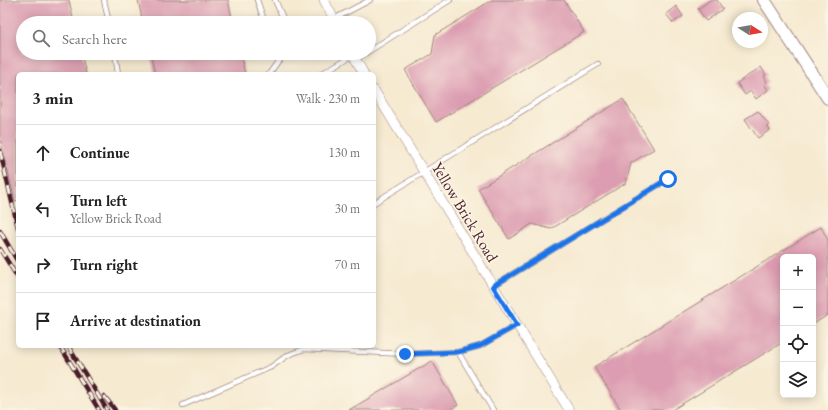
<!DOCTYPE html>
<html lang="en">
<head>
<meta charset="utf-8">
<style>
	body { margin:0; font-family:"EB Garamond",serif; background:#f6f6f6; color:#222 }
	.controls { position:absolute; right:12px; bottom:12px; display:grid; overflow:hidden; border-radius:6px; box-shadow:0 2px 10px #0003 }
	.controls button { width:36px; height:36px; display:grid; place-items:center; padding:0; border:0; border-bottom:1px solid #e0e0e0; background:#fff; color:#222; font:20px sans-serif }
	.compass { position:absolute; left:732px; top:12px; width:36px; height:36px; border-radius:50%; background:#fff; box-shadow:0 2px 10px #0003; rotate:101deg }
	.stop { position:absolute; width:12px; height:12px; margin:-9px; border:3px solid #1a73e8; border-radius:50%; background:#fff }
	.stop.end { background:#1a73e8; border-color:#fff; box-shadow:0 1px 4px #0008 }
	.list { margin:0; padding:0; list-style:none }
	h2 { display:flex; justify-content:space-between; align-items:center; height:52px; margin:0; padding:0 16px; font-size:17px }
	h2 small { font-size:13px; font-weight:400; color:#767676 }
	.list li { display:grid; grid-template-columns:26px 1fr auto; gap:12px; align-items:center; box-sizing:border-box; height:56px; padding:0 16px; border-top:1px solid #e0e0e0 }
	.list b { display:block; font-size:15px; white-space:nowrap }
	.list p { margin:0; font-size:13px; white-space:nowrap; color:#767676 }
	.list em { font-size:13px; font-style:normal; color:#767676 }
	.icon { flex:none; width:22px; height:22px; fill:none; stroke:currentColor; stroke-width:2; stroke-linecap:round; stroke-linejoin:round }
	.map { position:relative; flex:none; width:828px; height:410px; overflow:hidden }
	.search { position:absolute; background:#fff; box-shadow:0 2px 10px #0003; left:16px; top:16px; width:360px; height:44px; display:flex; align-items:center; gap:10px; box-sizing:border-box; padding:0 14px; border-radius:22px; color:#767676; font-size:15px }
	.panel { position:absolute; background:#fff; box-shadow:0 2px 10px #0003; left:16px; top:72px; width:360px; height:276px; border-radius:6px }
	.map>svg:first-child { display:block }
	.building { fill:#dc9cb1 }
	.lines { fill:none; stroke-linecap:round; stroke-linejoin:round }
	.lane-casing { stroke:#a0847e; stroke-width:6 }
	.street-casing { stroke:#a0847e; stroke-width:10 }
	.secondary-casing { stroke:#a0847e; stroke-width:14 }
	.lane { stroke:#fff; stroke-width:4.5 }
	.street { stroke:#fff; stroke-width:9 }
	.secondary { stroke:#fff; stroke-width:12 }
	.rail-casing { stroke:#4a1f2b; stroke-width:4.5 }
	.rail { stroke:#fcf5e5; stroke-width:3; stroke-dasharray:9; stroke-linecap:butt }
	.route { stroke:#1a73e8; stroke-width:5 }
	.labels { text-anchor:middle; dominant-baseline:central; stroke-width:3; stroke-linejoin:round; paint-order:stroke }
	.street-label { font-size:16px; fill:#4a1f2b; stroke:#fcf5e5 }
</style>
</head>
<body>
<div class="map">
<svg width="828" height="410" viewBox="0 0 828 410">
	<rect width="100%" height="100%" fill="#fcf5e5"/>
	<filter id="ink" filterUnits="userSpaceOnUse"><feTurbulence type="fractalNoise" baseFrequency=".025" numOctaves="2"/><feDisplacementMap in="SourceGraphic" scale="8" xChannelSelector="R" yChannelSelector="G"/><feConvolveMatrix kernelMatrix="1 2 1 2 8 2 1 2 1" color-interpolation-filters="sRGB"/></filter>
	<filter id="wash" filterUnits="userSpaceOnUse"><feTurbulence type="fractalNoise" baseFrequency=".012" numOctaves="4" result="noise"/><feDisplacementMap in="SourceGraphic" scale="16" xChannelSelector="R" yChannelSelector="G"/><feGaussianBlur stdDeviation="0.9" result="paint"/><feColorMatrix in="noise" values="0 0 0 0 0 0 0 0 0 0 0 0 0 0 0 0 0 1.4 0 .05"/><feComposite in="paint" operator="in"/></filter>
	<g filter="url(#wash)">
		<rect width="100%" height="100%" fill="#f6ead1"/>
		<g id="blocks">
			<g class="building">
				<path d="M0 0H69L74 23H23V53H81L86 74H18V200L15 201 0 138Z"/>
				<path d="M138 0H228L233 23H143Z"/>
				<path d="M492 0H564L584 32 436 122 405 70 432 54 435 35Z"/>
				<path d="M710 0H717L723 9 706 21 698 9Z"/>
				<path d="M676 6 683 16 673 23 666 14Z"/>
				<path d="M150 53H240L245 74H155Z"/>
				<path d="M761 67 766 75 764 76 767 82 764 84 768 90 756 99 751 91 745 95 737 83Z"/>
				<path d="M623 99 654 149 631 163 626 183 551 229 532 224 509 239 478 189Z"/>
				<path d="M758 111 769 125 767 126 770 130 758 138 745 119Z"/>
				<path d="M821 227 828 240V315L813 324V257H783V342L672 410H621L594 367Z"/>
				<path d="M432 361 458 405 449 410H349Z"/>
			</g>
		</g>
	</g>
	<g filter="url(#ink)">
		<use href="#blocks" fill-opacity="0" stroke="#a0847e" stroke-width="1"/>
		<g class="lines">
			<defs>
				<g id="lane">
					<path d="M104 0 109 23"/>
					<path d="M257 0 265 23"/>
					<path d="M275 0 285 23"/>
					<path d="M334 19 370 0"/>
					<path d="M369 51 450 0"/>
					<path d="M115 53 118 74"/>
					<path d="M276 53 279 60"/>
					<path d="M355 59 366 53"/>
					<path d="M269 74 279 60 289 53"/>
					<path d="M321 74 353 55"/>
					<path d="M374 203 598 64"/>
					<path d="M493 286 668 179"/>
					<path d="M458 352 493 410"/>
					<path d="M183 405 271 367 288 355 304 349 405 354 458 352 480 346 517 325"/>
				</g>
				<g id="street">
					<path d="M324 0 336 23"/>
					<path d="M352 53 364 74"/>
					<path d="M374 90 569 410"/>
				</g>
				<path id="secondary" d="M764 0 828 98"/>
			</defs>
			<use href="#lane" class="lane-casing"/>
			<use href="#street" class="street-casing"/>
			<use href="#secondary" class="secondary-casing"/>
			<use href="#lane" class="lane"/>
			<use href="#street" class="street"/>
			<use href="#secondary" class="secondary"/>
			<defs>
				<g id="rail">
					<path d="M0 151 18 228"/>
					<path d="M0 231 18 262"/>
					<path d="M0 249 18 278"/>
					<path d="M60 346 99 410"/>
					<path d="M68 346 107 410"/>
					<path d="M104 396 115 410"/>
				</g>
			</defs>
			<use href="#rail" class="rail-casing"/>
			<use href="#rail" class="rail"/>
		</g>
	</g>
	<g class="lines" filter="url(#ink)">
		<path class="route" d="M405 354 458 352 480 346 517 325 493 286 668 179"/>
	</g>
	<g class="labels">
		<g class="street-label">
			<text transform="translate(465 212) rotate(59)">Yellow Brick Road</text>
		</g>
	</g>
</svg>
<div class="controls">
<button>+</button>
<button>−</button>
<button><svg class="icon" aria-label="locate" viewBox="0 0 24 24"><circle cx="12" cy="12" r="6"/><path d="M12 2v4M12 18v4M2 12h4M18 12h4"/></svg></button>
<button><svg class="icon" aria-label="layers" viewBox="0 0 24 24"><path d="M12 4l9 5-9 5-9-5zM3 14l9 5 9-5"/></svg></button>
</div>
<svg class="compass" viewBox="-18 -18 36 36"><path d="M0-13l5 13h-10z" fill="#e53935"/><path d="M0 13l5-13h-10z" fill="#767676"/></svg>
<div class="stop" style="left:668px;top:179px"></div>
<div class="stop end" style="left:405px;top:354px"></div>
<div class="search"><svg class="icon" aria-label="search" viewBox="0 0 24 24"><circle cx="10" cy="10" r="6"/><path d="M15 15l6 6"/></svg>Search here</div>
<section class="panel">
<h2>3 min<small>Walk · 230 m</small></h2>
<ul class="list">
<li><svg class="icon" aria-label="ahead" viewBox="0 0 24 24"><path d="M12 20V5M6 11l6-6 6 6"/></svg><div><b>Continue</b></div><em>130 m</em></li>
<li><svg class="icon" aria-label="left" viewBox="0 0 24 24"><path d="M17 20v-9H6M10 6l-5 5 5 5"/></svg><div><b>Turn left</b><p>Yellow Brick Road</p></div><em>30 m</em></li>
<li><svg class="icon" aria-label="right" viewBox="0 0 24 24"><path d="M7 20v-9h11M14 6l5 5-5 5"/></svg><div><b>Turn right</b></div><em>70 m</em></li>
<li><svg class="icon" aria-label="arrive" viewBox="0 0 24 24"><path d="M6 21V4h12l-3 4 3 4H6"/></svg><div><b>Arrive at destination</b></div></li>
</ul>
</section>
</div>
</body>
</html>
